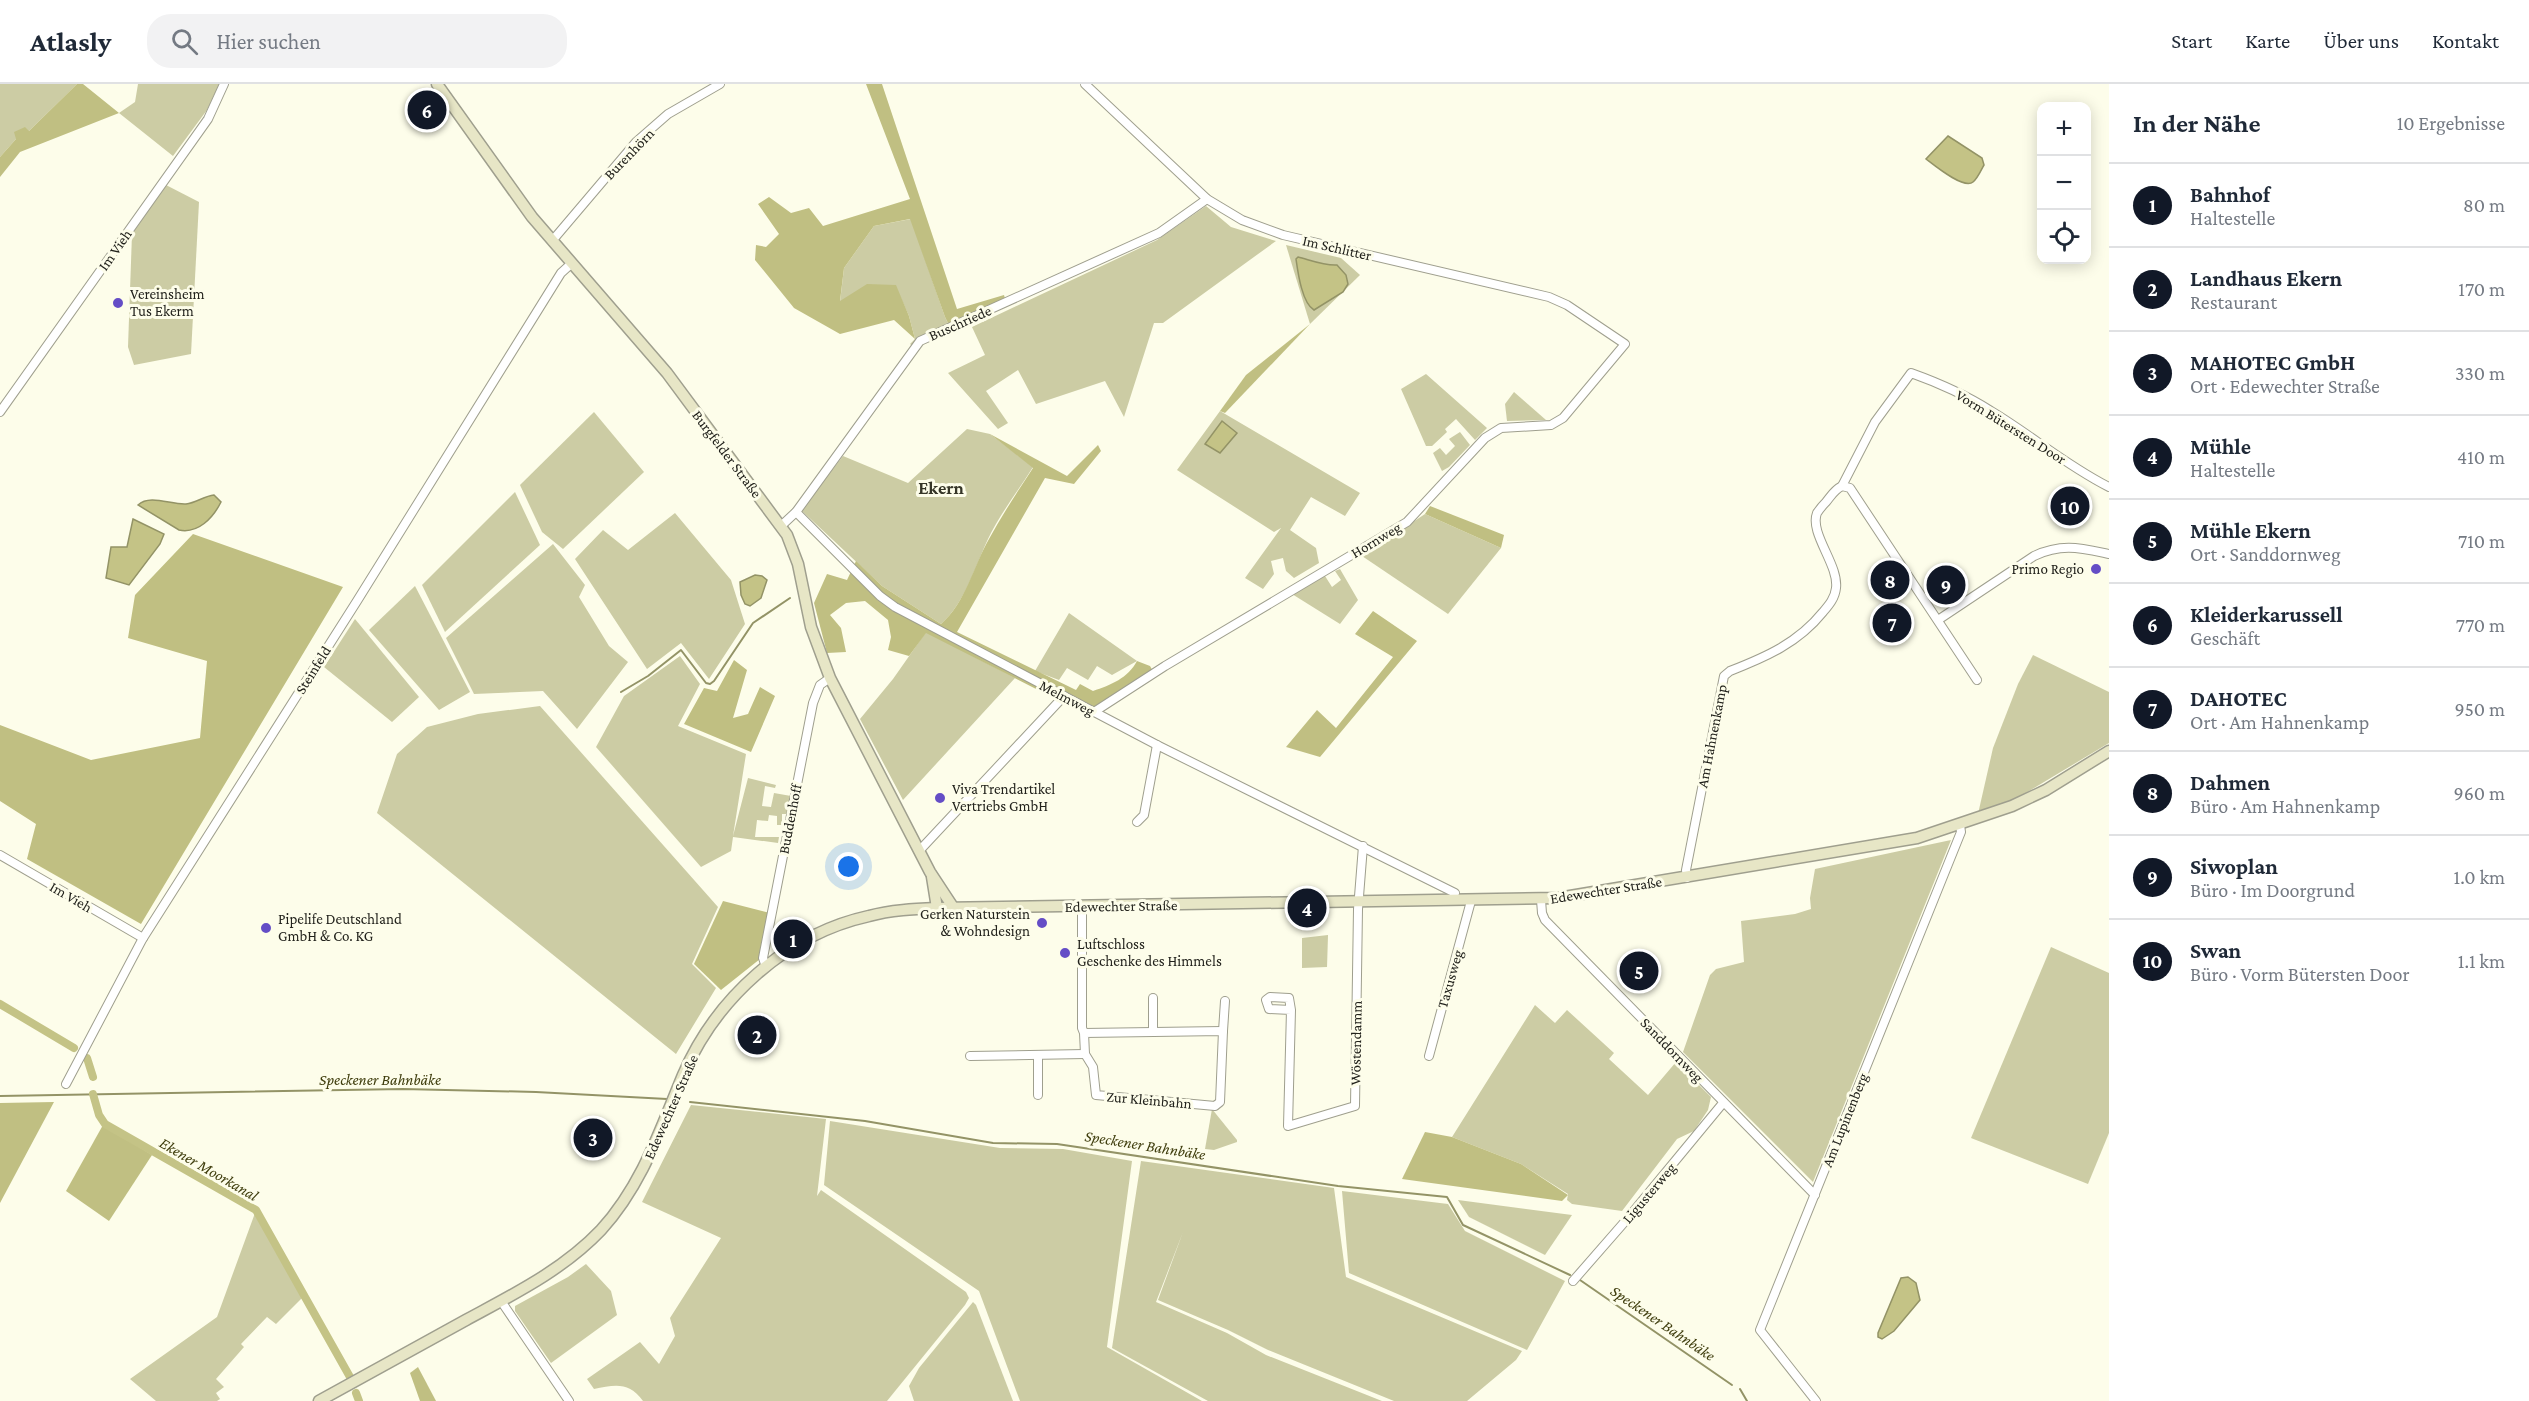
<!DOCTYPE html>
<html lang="de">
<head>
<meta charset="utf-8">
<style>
	body { margin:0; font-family:"Crimson Pro",serif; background:#f2f2f3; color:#1f2937 }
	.controls { position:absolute; right:18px; top:18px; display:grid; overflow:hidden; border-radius:12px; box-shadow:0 3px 15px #0003 }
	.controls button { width:54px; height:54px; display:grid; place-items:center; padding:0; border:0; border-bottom:2px solid #e0e1e3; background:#fff; color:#1f2937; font:30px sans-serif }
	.you { position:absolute; left:849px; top:783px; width:21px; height:21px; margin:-15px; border:4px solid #fff; border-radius:50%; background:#1a73e8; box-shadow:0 0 0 9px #1a73e833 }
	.badge { display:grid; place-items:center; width:39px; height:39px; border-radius:50%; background:#111827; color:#fff; font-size:20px; font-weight:700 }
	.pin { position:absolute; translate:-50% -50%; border:3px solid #fff; box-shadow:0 2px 6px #0006 }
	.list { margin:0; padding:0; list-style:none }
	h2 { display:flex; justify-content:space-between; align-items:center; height:78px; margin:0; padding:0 24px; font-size:26px }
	h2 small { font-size:20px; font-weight:400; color:#747a83 }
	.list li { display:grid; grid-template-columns:39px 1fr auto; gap:18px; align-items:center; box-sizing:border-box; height:84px; padding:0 24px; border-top:2px solid #e0e1e3 }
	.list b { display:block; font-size:22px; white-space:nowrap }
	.list p { margin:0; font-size:20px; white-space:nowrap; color:#747a83 }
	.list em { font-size:20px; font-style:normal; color:#747a83 }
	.icon { flex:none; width:33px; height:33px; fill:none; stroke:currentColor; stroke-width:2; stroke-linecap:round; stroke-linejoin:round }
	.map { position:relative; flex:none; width:2109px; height:1317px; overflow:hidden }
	header { display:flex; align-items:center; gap:36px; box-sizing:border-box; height:84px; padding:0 30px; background:#fff; border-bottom:2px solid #e0e1e3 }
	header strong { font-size:28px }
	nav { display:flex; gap:33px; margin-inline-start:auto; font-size:21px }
	.search { width:420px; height:54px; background:#f2f2f3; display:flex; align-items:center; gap:15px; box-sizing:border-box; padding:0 21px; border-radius:24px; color:#747a83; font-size:22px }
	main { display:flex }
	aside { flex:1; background:#fff }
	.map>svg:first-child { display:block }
	.green { fill:#cccca4 }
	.forest { fill:#c0bf82 }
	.water { fill:#c4c386; stroke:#939366; stroke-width:1.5 }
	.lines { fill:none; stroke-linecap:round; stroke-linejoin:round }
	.stream { stroke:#939366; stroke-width:2 }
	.canal { stroke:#c4c386; stroke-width:8 }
	.street-casing { stroke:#9f9f8e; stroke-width:10 }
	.secondary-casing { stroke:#9f9f8e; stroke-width:13 }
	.street { stroke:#fff; stroke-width:8 }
	.secondary { stroke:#e7e6c6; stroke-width:10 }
	.poi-dot { fill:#644dc6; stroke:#fdfdea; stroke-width:2 }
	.labels { text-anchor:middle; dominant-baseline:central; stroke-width:6; stroke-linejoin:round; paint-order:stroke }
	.street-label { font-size:15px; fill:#22221c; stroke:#fdfdea }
	.poi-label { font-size:15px; fill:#22221c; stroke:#fdfdea; text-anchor:start }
	.water-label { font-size:16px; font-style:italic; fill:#3f3d0d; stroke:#fdfdea }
	.quarter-label { font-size:18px; font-weight:bold; fill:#363628; stroke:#fdfdea }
</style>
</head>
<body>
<header>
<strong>Atlasly</strong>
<div class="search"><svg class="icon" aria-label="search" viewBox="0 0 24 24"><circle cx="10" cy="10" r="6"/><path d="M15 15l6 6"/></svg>Hier suchen</div>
<nav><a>Start</a><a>Karte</a><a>Über uns</a><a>Kontakt</a></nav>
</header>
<main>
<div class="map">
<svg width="2109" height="1317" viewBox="0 0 2109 1317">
	<rect width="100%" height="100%" fill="#fdfdea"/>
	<g class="green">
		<path d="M0 0H77L29 47 16 55 0 73Z"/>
		<path d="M138 0H219L207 26 173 72 119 29 135 18Z"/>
		<path d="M166 101 199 118 191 270 134 281 128 263 132 150Z"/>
		<path d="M1206 122 1231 143 1276 157 1163 239H1154L1124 333 1105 297 1036 320 1018 286 986 307 1008 339 998 345 948 289 985 271 972 243 1157 156Z"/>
		<path d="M911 135 945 233 950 243 915 264 910 260 915 255 909 232 895 201 840 218 844 184 874 142Z"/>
		<path d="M1286 161 1341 174 1360 191 1310 240Z"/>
		<path d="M1426 290 1487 344 1475 356 1456 335 1445 345 1447 348 1432 362H1426L1401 305Z"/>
		<path d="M1514 308 1546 336 1507 337 1505 320Z"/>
		<path d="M1220 327 1360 409 1345 432 1311 413 1290 446 1316 464 1319 479 1294 494 1286 487 1283 474 1271 477 1274 490 1263 505 1245 494 1281 444 1274 448 1177 386Z"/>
		<path d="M594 328 644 388 563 465 542 448 520 401Z"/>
		<path d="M967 345 990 350 1033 383C1018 407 1000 430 988 455 975 483 965 519 941 540L882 502 801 426 843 372 908 399Z"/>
		<path d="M1460 348 1470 361 1449 383 1442 387 1433 369 1440 364 1446 371 1455 362 1449 355Z"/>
		<path d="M515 408 540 461 445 548 422 501Z"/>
		<path d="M675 429 731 496 745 540 709 595 681 559 647 585 575 475 603 446 628 466Z"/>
		<path d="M1425 430 1501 464 1448 530 1362 472Z"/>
		<path d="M553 460 585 501 579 513 609 562 628 578 577 645 543 607 474 610 446 554Z"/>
		<path d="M1340 485 1358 516 1340 540 1292 510 1325 492 1332 503 1341 496 1335 487Z"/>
		<path d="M415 502 470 608 439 626 369 546Z"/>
		<path d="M1069 529 1137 577 1112 591 1097 582 1088 596 1067 584 1059 596 1035 587Z"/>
		<path d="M355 535 419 613 392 638 324 583Z"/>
		<path d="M926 548 1015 594 903 716 860 635 893 595Z"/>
		<path d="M2033 571 2109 608V659L2014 716 1978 730 1993 664 2018 600Z"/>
		<path d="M680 572 700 600 678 642 746 670 733 752 748 694 776 701 775 704 765 702 762 722 771 723 774 709 791 712 789 730H782V741H777V732L769 731 768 737 757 736 755 753H779L778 759 733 753 731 767 701 783 596 663 624 612Z"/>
		<path d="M540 622 718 823 692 880 716 904 676 970 377 729 397 670 427 643 478 630Z"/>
		<path d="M1951 756 1813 1098 1683 968 1710 891 1716 885 1744 878 1741 837 1795 830 1811 825 1810 814 1815 785Z"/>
		<path d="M1328 851 1327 883 1302 884V854Z"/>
		<path d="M2051 863 2109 889V1049L2088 1100 1971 1054Z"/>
		<path d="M1535 921 1555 939 1567 926 1614 969 1609 975 1648 1011 1676 978 1711 1013 1708 1026 1694 1047 1677 1055 1622 1127 1572 1120 1567 1116 1568 1110 1521 1080 1452 1053Z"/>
		<path d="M691 1021 826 1035 817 1112 821 1106 966 1208 969 1214 965 1221 887 1317H643C629 1297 614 1301 594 1305L587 1295 640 1258 659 1280 675 1252 670 1234 721 1154 642 1118Z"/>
		<path d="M1212 1025 1237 1056V1058L1214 1066 1205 1065Z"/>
		<path d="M830 1037 1000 1064 1063 1065 1132 1077 1107 1263 1202 1317H1020L979 1207 824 1101Z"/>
		<path d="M1141 1077 1334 1104 1346 1193 1522 1267 1516 1276 1467 1317H1394L1268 1266 1228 1246 1158 1216 1183 1148 1156 1218 1227 1249 1266 1271 1382 1317H1208L1112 1264Z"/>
		<path d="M1342 1107 1448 1120 1465 1147 1565 1197 1527 1266 1349 1189Z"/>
		<path d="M1458 1116 1572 1131 1545 1171 1469 1133Z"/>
		<path d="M255 1129 302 1214 276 1240 267 1233 241 1260 244 1263 216 1295 224 1303 216 1309 220 1315 217 1317H156L130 1295 217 1233Z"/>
		<path d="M586 1180 611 1207 617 1231 551 1279 515 1227V1222L568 1193Z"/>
		<path d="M973 1218 976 1221 1013 1317H914L909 1302 919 1284Z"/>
	</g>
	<g class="forest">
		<path d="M77 0H83L119 29 20 68 0 93V73L16 55 14 48 25 43 29 47Z"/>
		<path d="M866 0H882L957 225 1004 211 1006 218 950 243 945 233 910 135 874 142 844 184 840 217 867 200 896 201 909 232 915 255 894 236 840 250 794 224 755 176 756 161 766 163 779 150 758 120 769 113 791 129 809 124 823 142 910 115Z"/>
		<path d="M1310 240 1225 329 1220 327 1246 291Z"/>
		<path d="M990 350 1067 392 1098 361 1101 367 1074 400 1045 394 957 548 1076 606 1080 600 1093 607C1111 601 1128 594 1137 577L1150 582 1154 589 1087 631 926 549 909 572 888 566 891 553 888 536 865 517 846 519 830 531 841 544 846 568 827 569 814 519 827 490 847 496 856 477 882 502 941 540C966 518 973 483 989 455 1002 431 1018 407 1033 384Z"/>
		<path d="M1430 422 1504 451 1501 464 1425 430Z"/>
		<path d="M193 450 343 503 141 840 27 775 36 740 0 717V641L91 676 200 654 207 577 128 554 135 511Z"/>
		<path d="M1373 527 1417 557 1320 673 1286 663 1317 626 1336 644 1393 573 1355 550Z"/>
		<path d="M734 576 747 586 733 634 748 630 760 603 775 612 751 668 684 640 704 604 717 607Z"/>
		<path d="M723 817 770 829 760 875 721 906 694 880Z"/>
		<path d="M54 1018 0 1119V1019Z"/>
		<path d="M103 1041 152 1071 109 1137 66 1107Z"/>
		<path d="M1425 1048 1452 1053 1521 1080 1568 1111 1562 1117 1402 1095Z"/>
		<path d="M418 1283 436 1317H420L410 1289Z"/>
	</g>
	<g class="water">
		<path d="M1948 52 1982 74 1984 81C1981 86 1978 94 1973 98 1964 106 1934 81 1926 75Z"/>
		<path d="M1298 173C1310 176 1325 182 1337 181L1346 191 1348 200 1343 208 1314 226C1302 219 1298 189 1296 175Z"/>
		<path d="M1222 337 1237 349 1220 369 1205 360Z"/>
		<path d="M214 411 221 418C213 434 198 450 179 446L138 421C150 410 171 421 186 420 196 419 204 412 214 411Z"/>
		<path d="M133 435 164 450 160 460 129 501 106 494 111 463H127Z"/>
		<path d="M755 491 762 492 767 496 761 514 750 522 745 520 741 511 740 498Z"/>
		<path d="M1908 1193 1916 1199 1920 1216 1894 1247 1882 1255 1878 1253V1249L1901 1194Z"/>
	</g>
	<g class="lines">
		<g class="stream">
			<path d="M621 608 648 592 681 566 706 599 710 600 714 597 753 539 790 514"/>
			<path d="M0 1012 403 1005 536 1008 667 1015"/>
			<path d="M690 1018 865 1037 993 1059 1057 1060 1338 1102 1447 1113 1463 1141 1570 1191"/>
			<path d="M1580 1196 1732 1301"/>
			<path d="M1740 1305 1747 1317"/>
		</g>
		<g class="canal">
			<path d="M0 920 74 964"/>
			<path d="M87 974 93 993"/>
			<path d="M93 1010 99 1031 105 1040 256 1126 350 1293"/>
			<path d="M356 1309 359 1317"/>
		</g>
		<defs>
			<g id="street">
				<path d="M1085 0 1207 115 1242 136 1283 151 1549 213 1567 221 1625 260 1563 334 1551 341 1501 344 1485 354 1407 438 1165 582 1094 628"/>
				<path d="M552 157 636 58 668 30 720 0"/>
				<path d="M0 328 208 35 224 0"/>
				<path d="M1842 402 1850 404 1977 596"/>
				<path d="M796 428 880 512 895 523 1157 661 1455 809"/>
				<path d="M781 442 796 428 920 257 1159 149 1207 115"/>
				<path d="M1938 536 2034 472C2062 459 2080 464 2109 470"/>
				<path d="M1137 738 1144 731 1157 661"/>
				<path d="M919 767 1064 612"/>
				<path d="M0 771 143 854"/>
				<path d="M1687 794 1686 786 1724 592 1730 587C1766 573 1798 559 1823 528 1829 521 1835 514 1836 504 1839 481 1809 449 1817 429 1819 426 1823 421 1826 418 1831 412 1834 406 1842 402L1875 338 1911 289C1939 299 1966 311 1991 327 2031 351 2067 382 2109 403"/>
				<path d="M1541 816 1542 829 1545 836 1815 1111"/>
				<path d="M1082 822V944L1084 949 1085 970 1093 983 1096 1011 1215 1022 1220 1018 1223 947 1084 949"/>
				<path d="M766 883 763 874 813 619 820 601 830 594"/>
				<path d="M1291 926 1269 925 1266 916 1270 913 1289 914 1291 926 1288 1042 1355 1022 1358 825 1363 762"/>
				<path d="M1223 947 1225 917"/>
				<path d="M1153 948V914"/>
				<path d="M970 972 1085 970"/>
				<path d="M1429 972 1471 817"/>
				<path d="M66 1000 143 854 357 517 561 189 572 179"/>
				<path d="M1038 1011V971"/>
				<path d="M1573 1197 1628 1134 1723 1019"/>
				<path d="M501 1217 569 1317"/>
				<path d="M1816 1317 1760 1246 1961 748 1960 741"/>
			</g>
			<g id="secondary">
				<path d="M437 0 532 133 667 289 787 451 798 480 811 543 830 594 930 788 953 823"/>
				<path d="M932 793 937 824"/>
				<path d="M319 1317C368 1290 417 1263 466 1236 514 1210 563 1186 601 1146 642 1101 660 1046 683 991 716 914 787 850 869 832 891 826 914 825 937 824L1558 814 1917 754 2012 722 2046 706 2109 667"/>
			</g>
		</defs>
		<use href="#street" class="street-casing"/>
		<use href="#secondary" class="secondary-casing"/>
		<use href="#street" class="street"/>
		<use href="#secondary" class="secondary"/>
	</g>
	<g class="poi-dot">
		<circle cx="118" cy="219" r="6"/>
		<circle cx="2096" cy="485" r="6"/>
		<circle cx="940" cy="714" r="6"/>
		<circle cx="1042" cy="839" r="6"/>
		<circle cx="266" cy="844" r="6"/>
		<circle cx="1065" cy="869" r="6"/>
	</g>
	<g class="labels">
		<g class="street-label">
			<text transform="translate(629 70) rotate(-46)">Burenhörn</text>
			<text transform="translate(1337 164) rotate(13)">Im Schlitter</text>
			<text transform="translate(115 166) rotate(-55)">Im Vieh</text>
			<text transform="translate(960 239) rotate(-24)">Buschriede</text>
			<text transform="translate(2011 343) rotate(32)">Vorm Bütersten Door</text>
			<text transform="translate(727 370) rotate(53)">Burgfelder Straße</text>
			<text transform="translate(1376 456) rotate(-31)">Hornweg</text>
			<text transform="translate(313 586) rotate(-58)">Steinfeld</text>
			<text transform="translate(1067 614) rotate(28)">Melmweg</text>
			<text transform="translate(1712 652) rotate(-79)">Am Hahnenkamp</text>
			<text transform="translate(790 735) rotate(-79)">Buddenhoff</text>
			<text transform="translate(1606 806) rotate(-9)">Edewechter Straße</text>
			<text transform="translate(71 813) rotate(30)">Im Vieh</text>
			<text transform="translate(1121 822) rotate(-1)">Edewechter Straße</text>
			<text transform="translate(1450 895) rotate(-74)">Taxusweg</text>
			<text transform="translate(1356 959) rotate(-89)">Wöstendamm</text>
			<text transform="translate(1672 966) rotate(46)">Sanddornweg</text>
			<text transform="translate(1149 1016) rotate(5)">Zur Kleinbahn</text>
			<text transform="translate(671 1023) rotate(-66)">Edewechter Straße</text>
			<text transform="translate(1845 1036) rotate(-68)">Am Lupinenberg</text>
			<text transform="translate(1649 1109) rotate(-50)">Ligusterweg</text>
		</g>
		<g class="poi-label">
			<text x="130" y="210">Vereinsheim<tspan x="130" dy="17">Tus Ekerm</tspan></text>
			<text x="2084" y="485" text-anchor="end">Primo Regio</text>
			<text x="952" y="705">Viva Trendartikel<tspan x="952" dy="17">Vertriebs GmbH</tspan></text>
			<text x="1030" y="830" text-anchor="end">Gerken Naturstein<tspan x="1030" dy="17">&amp; Wohndesign</tspan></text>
			<text x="278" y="835">Pipelife Deutschland<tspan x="278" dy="17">GmbH &amp; Co. KG</tspan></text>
			<text x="1077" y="860">Luftschloss<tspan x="1077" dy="17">Geschenke des Himmels</tspan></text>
		</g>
		<g class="water-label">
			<text x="380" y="995">Speckener Bahnbäke</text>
			<text transform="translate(1145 1061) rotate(9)">Speckener Bahnbäke</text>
			<text transform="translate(209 1085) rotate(30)">Ekener Moorkanal</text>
			<text transform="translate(1663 1239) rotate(34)">Speckener Bahnbäke</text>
		</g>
		<g class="quarter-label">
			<text x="941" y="404">Ekern</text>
		</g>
	</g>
</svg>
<div class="controls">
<button>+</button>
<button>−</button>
<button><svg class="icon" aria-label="locate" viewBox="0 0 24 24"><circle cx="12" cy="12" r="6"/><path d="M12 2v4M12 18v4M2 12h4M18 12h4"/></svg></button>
</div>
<div class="you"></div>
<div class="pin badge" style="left:793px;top:855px">1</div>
<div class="pin badge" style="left:757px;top:951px">2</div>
<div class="pin badge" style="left:593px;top:1054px">3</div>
<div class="pin badge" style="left:1307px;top:824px">4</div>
<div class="pin badge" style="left:1639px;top:887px">5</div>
<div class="pin badge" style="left:427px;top:26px">6</div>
<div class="pin badge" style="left:1892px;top:539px">7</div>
<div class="pin badge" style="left:1890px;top:496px">8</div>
<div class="pin badge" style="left:1946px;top:501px">9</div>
<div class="pin badge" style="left:2070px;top:422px">10</div>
</div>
<aside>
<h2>In der Nähe<small>10 Ergebnisse</small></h2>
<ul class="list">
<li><span class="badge">1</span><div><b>Bahnhof</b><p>Haltestelle</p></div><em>80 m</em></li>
<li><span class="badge">2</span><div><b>Landhaus Ekern</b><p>Restaurant</p></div><em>170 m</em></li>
<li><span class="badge">3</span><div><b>MAHOTEC GmbH</b><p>Ort · Edewechter Straße</p></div><em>330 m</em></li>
<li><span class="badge">4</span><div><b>Mühle</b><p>Haltestelle</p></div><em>410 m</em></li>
<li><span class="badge">5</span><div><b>Mühle Ekern</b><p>Ort · Sanddornweg</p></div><em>710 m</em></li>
<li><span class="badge">6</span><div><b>Kleiderkarussell</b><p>Geschäft</p></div><em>770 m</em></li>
<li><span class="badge">7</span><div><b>DAHOTEC</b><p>Ort · Am Hahnenkamp</p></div><em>950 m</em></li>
<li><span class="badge">8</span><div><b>Dahmen</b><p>Büro · Am Hahnenkamp</p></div><em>960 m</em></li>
<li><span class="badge">9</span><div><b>Siwoplan</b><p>Büro · Im Doorgrund</p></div><em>1.0 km</em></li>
<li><span class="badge">10</span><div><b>Swan</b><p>Büro · Vorm Bütersten Door</p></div><em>1.1 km</em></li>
</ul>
</aside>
</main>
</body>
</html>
